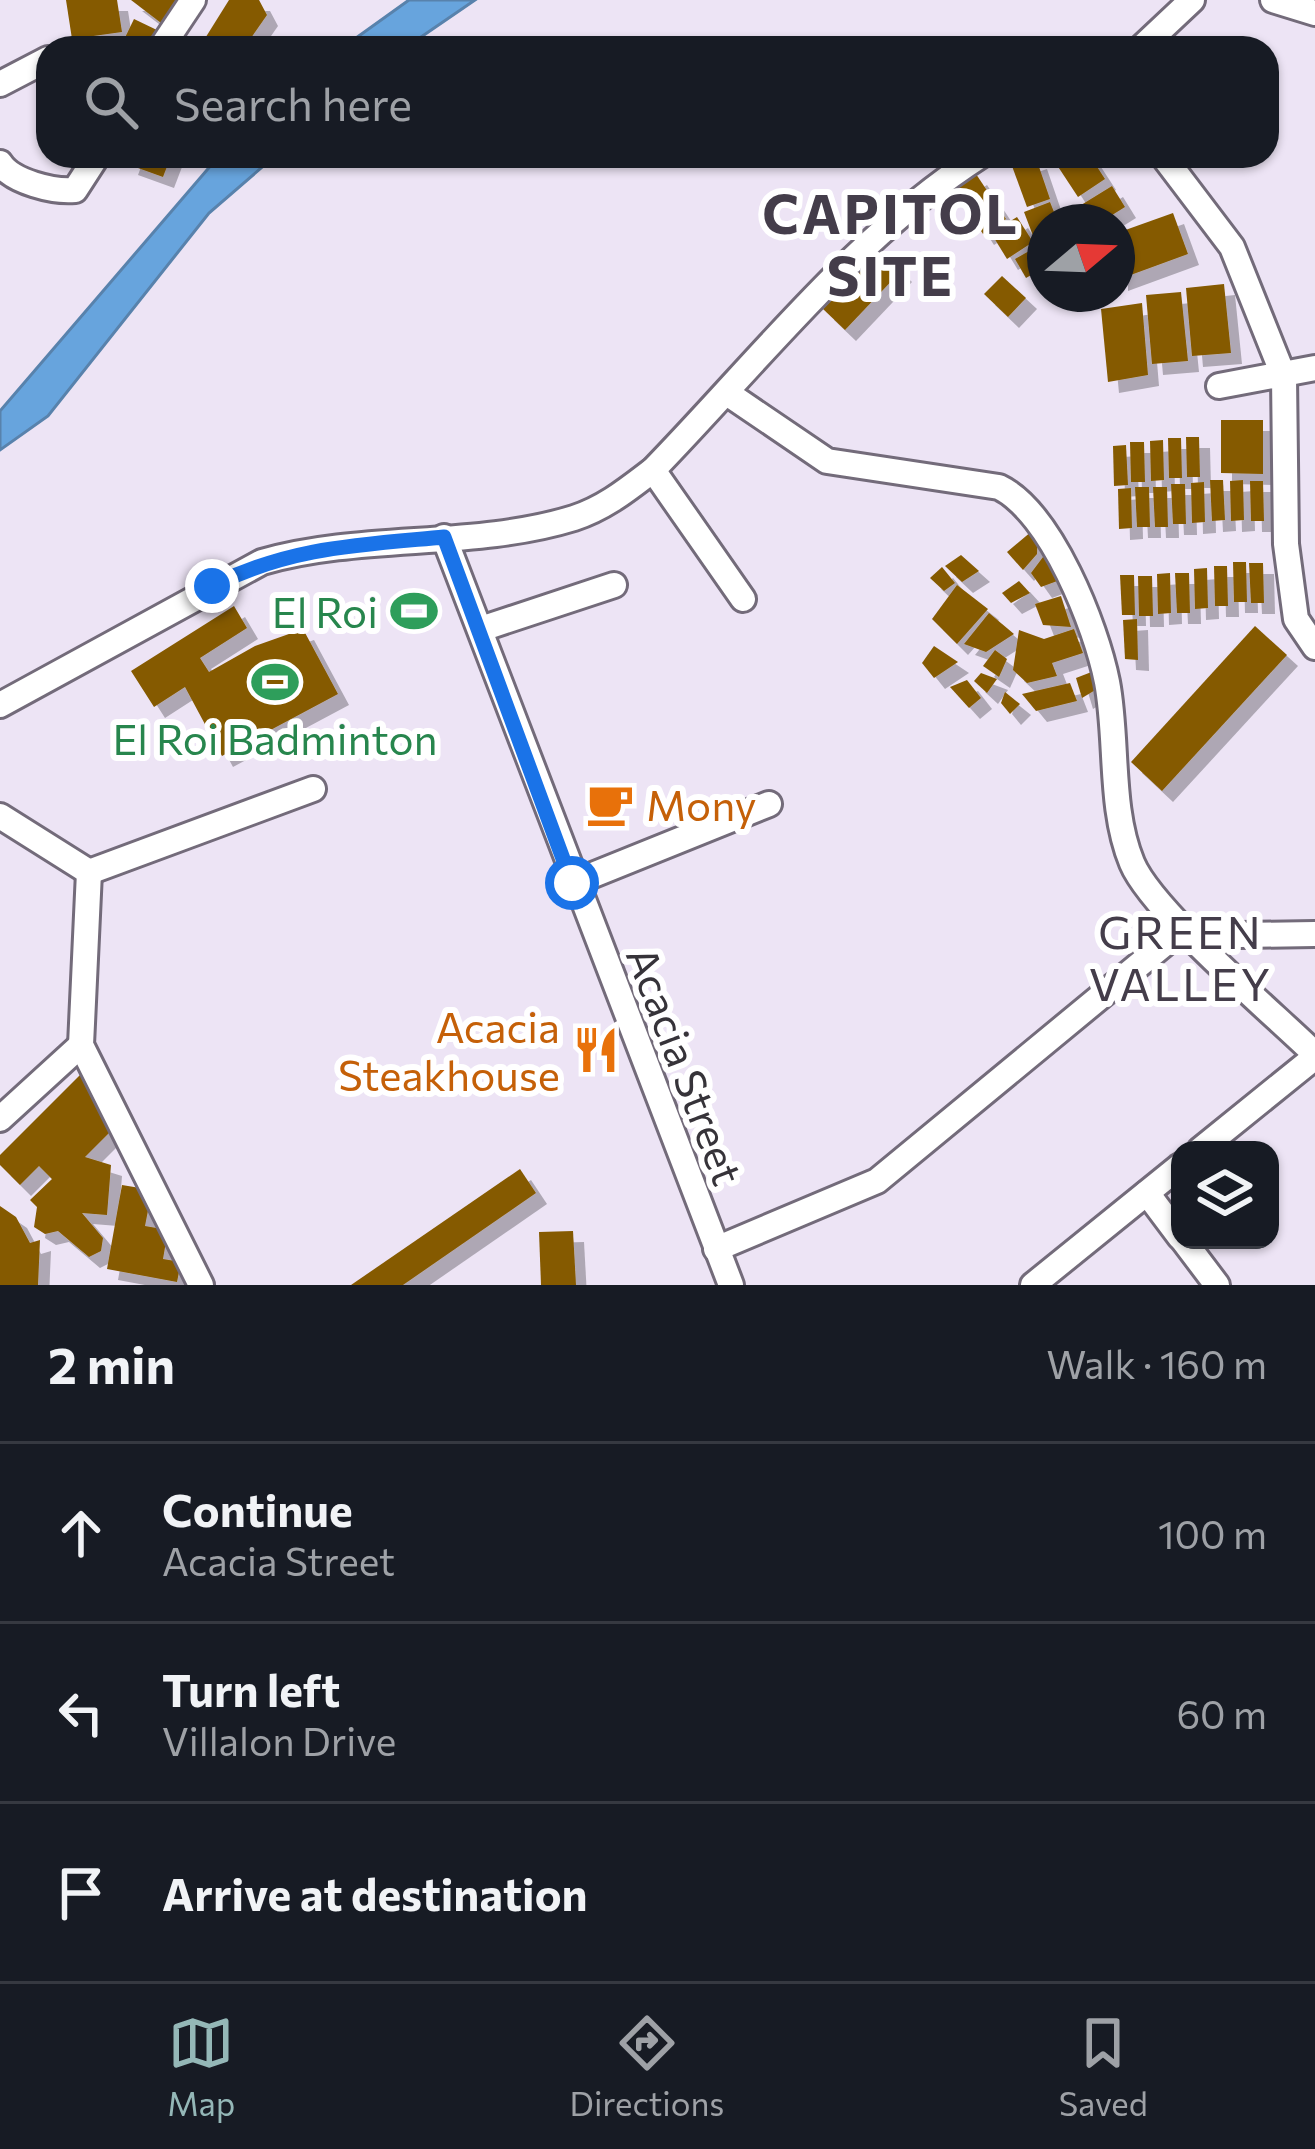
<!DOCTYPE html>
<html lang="en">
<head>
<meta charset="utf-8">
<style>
	body { margin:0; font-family:Commissioner,sans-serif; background:#20242c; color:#f1f3f6 }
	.controls { position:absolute; right:36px; bottom:36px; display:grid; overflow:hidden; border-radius:24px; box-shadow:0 3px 9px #0004 }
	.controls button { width:108px; height:108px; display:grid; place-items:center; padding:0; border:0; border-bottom:3px solid #363941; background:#171b24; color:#f1f3f6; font:60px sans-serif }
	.compass { position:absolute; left:1027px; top:204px; width:108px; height:108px; border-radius:50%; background:#171b24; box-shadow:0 3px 9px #0004; rotate:71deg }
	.stop { position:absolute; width:36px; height:36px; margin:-27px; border:9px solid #1a73e8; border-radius:50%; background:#fff }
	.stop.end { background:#1a73e8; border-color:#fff; box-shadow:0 3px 12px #0008 }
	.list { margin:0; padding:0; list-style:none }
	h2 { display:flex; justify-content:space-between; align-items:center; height:156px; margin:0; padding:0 48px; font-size:51px }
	h2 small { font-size:39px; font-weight:400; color:#9ea1a6 }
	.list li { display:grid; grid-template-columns:78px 1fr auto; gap:36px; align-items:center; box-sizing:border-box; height:180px; padding:0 48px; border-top:3px solid #363941 }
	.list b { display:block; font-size:45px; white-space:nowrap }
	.list p { margin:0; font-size:39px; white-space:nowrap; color:#9ea1a6 }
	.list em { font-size:39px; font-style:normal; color:#9ea1a6 }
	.icon { flex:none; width:66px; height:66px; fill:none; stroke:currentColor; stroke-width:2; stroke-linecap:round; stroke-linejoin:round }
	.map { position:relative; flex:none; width:1315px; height:1285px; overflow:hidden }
	.search { position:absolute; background:#171b24; box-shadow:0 3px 9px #0004; left:36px; right:36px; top:36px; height:132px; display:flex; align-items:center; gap:30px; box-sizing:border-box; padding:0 42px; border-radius:36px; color:#9ea1a6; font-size:45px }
	.sheet { height:696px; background:#171b24 }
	nav { display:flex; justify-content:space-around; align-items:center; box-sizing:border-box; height:168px; border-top:3px solid #363941; background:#171b24; font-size:33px; color:#9ea1a6 }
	nav a { display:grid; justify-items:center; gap:6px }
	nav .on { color:#94b7b7 }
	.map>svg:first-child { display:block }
	.water { fill:#67a4dd; stroke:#5882ac; stroke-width:3 }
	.building { fill:#855a00; filter:url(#shadow) }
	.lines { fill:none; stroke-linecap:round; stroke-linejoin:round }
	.minor-casing { stroke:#736b7a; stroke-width:30 }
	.minor { stroke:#fff; stroke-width:24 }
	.route { stroke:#1a73e8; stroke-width:15 }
	.labels { text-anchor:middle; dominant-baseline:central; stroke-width:12; stroke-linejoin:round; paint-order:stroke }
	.leisure-label { font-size:42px; fill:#27864d; stroke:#fff; text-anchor:end }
	.food-label { font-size:42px; fill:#c56008; stroke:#fff; text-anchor:start }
	.street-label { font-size:42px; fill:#363339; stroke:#fff }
	.neighbourhood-label { font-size:45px; letter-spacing:3px; fill:#443d4a; stroke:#fff }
	.district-label { font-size:54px; font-weight:bold; letter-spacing:3px; fill:#443d4a; stroke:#fff }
</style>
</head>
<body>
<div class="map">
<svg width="1315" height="1285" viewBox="0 0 1315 1285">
	<defs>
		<filter id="shadow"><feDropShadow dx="11" dy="11" stdDeviation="0" flood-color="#0004"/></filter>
	</defs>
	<rect width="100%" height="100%" fill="#ede4f5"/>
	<g class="water">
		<path d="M409 0H475L405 48H342Z"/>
		<path d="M219 156H275L209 213 48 416 0 450V411Z"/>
	</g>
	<g class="building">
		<path d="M66 0H117L122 32 72 39Z"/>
		<path d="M131 0H183L165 26Z"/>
		<path d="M229 0H259L267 15 244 48H199Z"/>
		<path d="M134 19 159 31 151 48H120Z"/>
		<path d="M130 156H171L163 177 127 164Z"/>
		<path d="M1051 156H1090L1105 179 1078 197Z"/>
		<path d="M1036 158 1050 199 1027 207 1012 166Z"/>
		<path d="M976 174 1006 219 983 234 954 189Z"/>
		<path d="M1112 186 1125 207 1101 222H1080L1073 210Z"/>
		<path d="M1050 202 1058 222H1045V237L1035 241 1024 212Z"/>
		<path d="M1173 213 1188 254 1117 280V233Z"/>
		<path d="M1017 217 1033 242 1007 259 991 233Z"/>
		<path d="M1045 242V267L1026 278 1015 259Z"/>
		<path d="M879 251 901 271 845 330 823 309Z"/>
		<path d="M1002 276 1026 298 1008 317 984 294Z"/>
		<path d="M1224 284 1231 353 1192 356 1186 288Z"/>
		<path d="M1181 292 1188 361 1152 364 1146 295Z"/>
		<path d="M1142 303 1148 375 1108 382 1101 309Z"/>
		<path d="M1221 420H1263V474L1221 473Z"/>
		<path d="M1186 437H1199L1200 477H1187Z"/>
		<path d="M1168 438H1181L1182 478H1169Z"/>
		<path d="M1163 440 1164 480 1151 481 1150 441Z"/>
		<path d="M1130 442H1144L1145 482H1131Z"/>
		<path d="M1126 445 1128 485 1114 486 1113 446Z"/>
		<path d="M1210 480H1223L1225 520 1212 521Z"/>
		<path d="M1243 480 1244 520 1231 521 1230 481Z"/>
		<path d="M1250 481H1263L1264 521H1251Z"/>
		<path d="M1204 482 1205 522 1192 523 1191 483Z"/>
		<path d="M1171 484H1185L1186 524H1173Z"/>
		<path d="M1135 487H1149L1150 527H1137Z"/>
		<path d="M1153 487H1167L1168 527H1155Z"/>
		<path d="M1131 488 1132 528 1119 529 1118 489Z"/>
		<path d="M1038 526 1037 554 1023 570 1007 552Z"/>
		<path d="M1046 553 1060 580 1041 587 1031 573Z"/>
		<path d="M961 555 979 571 962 582 945 566Z"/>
		<path d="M1233 562H1246L1247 602H1234Z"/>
		<path d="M1249 563H1263L1264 603H1251Z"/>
		<path d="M1214 566H1227L1228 606H1215Z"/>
		<path d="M942 567 955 583 944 591 930 578Z"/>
		<path d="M1207 568 1208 608 1195 609 1194 569Z"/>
		<path d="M1170 573 1171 613 1158 614 1157 574Z"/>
		<path d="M1175 573H1189L1190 613H1177Z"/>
		<path d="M1120 575H1134L1135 615H1122Z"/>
		<path d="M1138 576H1152L1153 616H1139Z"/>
		<path d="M1019 581 1030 593 1011 603 1002 593Z"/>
		<path d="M957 585 988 609 957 644 932 619Z"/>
		<path d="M1061 596 1071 627 1043 625 1035 604Z"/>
		<path d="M234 606 247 628 200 658 209 672 255 646 303 629 338 694 222 756 185 687 154 707 131 671Z"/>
		<path d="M989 613 1014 634 986 652 964 644Z"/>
		<path d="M1137 619 1138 660 1125 659 1123 620Z"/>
		<path d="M1255 626 1287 655 1162 791 1131 762Z"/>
		<path d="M1074 629 1083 653 1052 663 1057 676 1027 683 1013 670 1019 630 1044 639Z"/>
		<path d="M934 646 958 662 934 678 922 663Z"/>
		<path d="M995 650 1007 659 999 677 983 666Z"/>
		<path d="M1094 671 1097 689 1082 698 1076 678Z"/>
		<path d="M981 673 997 679 987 693 974 681Z"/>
		<path d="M967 680 981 698 969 708 950 687Z"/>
		<path d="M1070 683 1077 701 1036 711 1022 694Z"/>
		<path d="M1005 692 1020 704 1010 714 1001 703Z"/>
		<path d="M81 1074 112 1130 85 1157 111 1165 107 1215 82 1213 103 1238 101 1251 89 1257 58 1231 45 1234 34 1227 37 1207 30 1200 52 1179 39 1166 20 1185 0 1165V1155Z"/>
		<path d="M520 1169 536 1193 403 1285H351Z"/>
		<path d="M122 1185 152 1190 145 1226 168 1230 163 1259 181 1262 177 1282 107 1269Z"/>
		<path d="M0 1206 16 1217 30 1243 40 1240 38 1285H0Z"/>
		<path d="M573 1231 576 1285H541L539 1232Z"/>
	</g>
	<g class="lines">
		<defs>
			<g id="minor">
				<path d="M1273 0 1315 13"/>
				<path d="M161 48 193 0"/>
				<path d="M1141 48 1192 0"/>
				<path d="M0 84 48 59"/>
				<path d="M1163 156 1232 247 1284 377 1286 544 1296 619 1315 647"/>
				<path d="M0 163C12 182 54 192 75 190L97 156"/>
				<path d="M1219 386 1315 368"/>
				<path d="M727 393 827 461 999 487C1051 512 1096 626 1107 682 1118 739 1109 808 1132 863 1152 911 1273 1013 1315 1054"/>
				<path d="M653 470 743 599"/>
				<path d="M444 537 731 1285"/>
				<path d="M481 629 614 585"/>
				<path d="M0 705 262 562C363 533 474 549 574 518 605 508 628 489 653 470 758 362 854 237 980 156"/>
				<path d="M0 816 89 872"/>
				<path d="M89 872 81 1045 201 1285"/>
				<path d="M89 872 313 789"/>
				<path d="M573 883 769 804"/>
				<path d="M0 1119 81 1045"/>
				<path d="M1200 1150 1315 1057"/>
				<path d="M1147 1193 1180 1237"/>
				<path d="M1183 1240 1217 1285"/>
				<path d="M716 1249 877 1181 1174 936 1315 934"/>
				<path d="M1033 1285 1180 1166"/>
			</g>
		</defs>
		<use href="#minor" class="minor-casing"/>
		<use href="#minor" class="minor"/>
	</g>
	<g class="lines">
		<path class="route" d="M212 586C291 547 357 545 444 537L572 883"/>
	</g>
	<defs>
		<symbol id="stadium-bare" viewBox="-9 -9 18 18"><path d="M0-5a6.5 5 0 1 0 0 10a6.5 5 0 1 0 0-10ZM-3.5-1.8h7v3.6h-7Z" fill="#2e9e5b" stroke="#fff" stroke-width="2.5" paint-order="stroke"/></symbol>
		<symbol id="cafe-bare" viewBox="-9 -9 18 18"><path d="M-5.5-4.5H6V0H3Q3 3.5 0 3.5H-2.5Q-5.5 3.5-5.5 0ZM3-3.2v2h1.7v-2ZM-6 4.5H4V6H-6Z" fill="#e8710a" stroke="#fff" stroke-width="2.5" paint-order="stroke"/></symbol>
		<symbol id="restaurant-bare" viewBox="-9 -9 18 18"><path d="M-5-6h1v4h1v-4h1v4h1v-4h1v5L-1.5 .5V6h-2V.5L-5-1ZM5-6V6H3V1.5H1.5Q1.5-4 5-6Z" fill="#e8710a" stroke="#fff" stroke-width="2.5" paint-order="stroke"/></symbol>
	</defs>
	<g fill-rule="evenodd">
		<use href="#stadium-bare" x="381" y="578" width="66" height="66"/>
		<use href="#stadium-bare" x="242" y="649" width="66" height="66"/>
		<use href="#cafe-bare" x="577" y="771" width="66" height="66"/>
		<use href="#restaurant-bare" x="563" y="1017" width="66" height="66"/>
	</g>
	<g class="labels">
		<g class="leisure-label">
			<text x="378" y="611">El Roi</text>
			<text x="275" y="738" text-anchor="middle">El Roi Badminton</text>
		</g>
		<g class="food-label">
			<text x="646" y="804">Mony</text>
			<text x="560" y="1026" text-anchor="end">Acacia<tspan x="560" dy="48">Steakhouse</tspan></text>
		</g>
		<g class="street-label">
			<text transform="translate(686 1065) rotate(69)">Acacia Street</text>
		</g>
		<g class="neighbourhood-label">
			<text x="1181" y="930">GREEN<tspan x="1181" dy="52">VALLEY</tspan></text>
		</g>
		<g class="district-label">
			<text x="891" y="212">CAPITOL<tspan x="891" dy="62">SITE</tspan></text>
		</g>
	</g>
</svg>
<div class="controls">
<button><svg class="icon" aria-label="layers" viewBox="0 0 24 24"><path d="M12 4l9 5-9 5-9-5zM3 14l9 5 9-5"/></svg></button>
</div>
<svg class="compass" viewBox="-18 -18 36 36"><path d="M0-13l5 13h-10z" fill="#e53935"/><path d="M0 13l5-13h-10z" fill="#9ea1a6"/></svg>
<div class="stop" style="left:572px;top:883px"></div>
<div class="stop end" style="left:212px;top:586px"></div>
<div class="search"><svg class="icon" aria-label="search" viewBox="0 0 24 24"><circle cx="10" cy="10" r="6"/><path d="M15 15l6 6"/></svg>Search here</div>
</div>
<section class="sheet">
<h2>2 min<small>Walk · 160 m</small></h2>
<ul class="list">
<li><svg class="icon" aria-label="ahead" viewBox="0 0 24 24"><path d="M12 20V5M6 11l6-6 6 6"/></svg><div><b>Continue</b><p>Acacia Street</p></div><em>100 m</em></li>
<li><svg class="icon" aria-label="left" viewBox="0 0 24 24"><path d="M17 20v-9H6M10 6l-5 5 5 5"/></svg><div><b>Turn left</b><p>Villalon Drive</p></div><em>60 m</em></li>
<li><svg class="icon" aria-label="arrive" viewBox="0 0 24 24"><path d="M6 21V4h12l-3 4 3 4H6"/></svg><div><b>Arrive at destination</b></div></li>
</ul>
</section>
<nav>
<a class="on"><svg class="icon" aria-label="map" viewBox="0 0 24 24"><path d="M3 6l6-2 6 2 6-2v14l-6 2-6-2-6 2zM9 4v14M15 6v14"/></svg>Map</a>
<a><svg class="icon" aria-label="directions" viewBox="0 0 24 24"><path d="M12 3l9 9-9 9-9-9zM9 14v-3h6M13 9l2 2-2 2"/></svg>Directions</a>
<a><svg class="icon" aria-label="saved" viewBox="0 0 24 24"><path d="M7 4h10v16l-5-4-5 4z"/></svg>Saved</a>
</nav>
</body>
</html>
